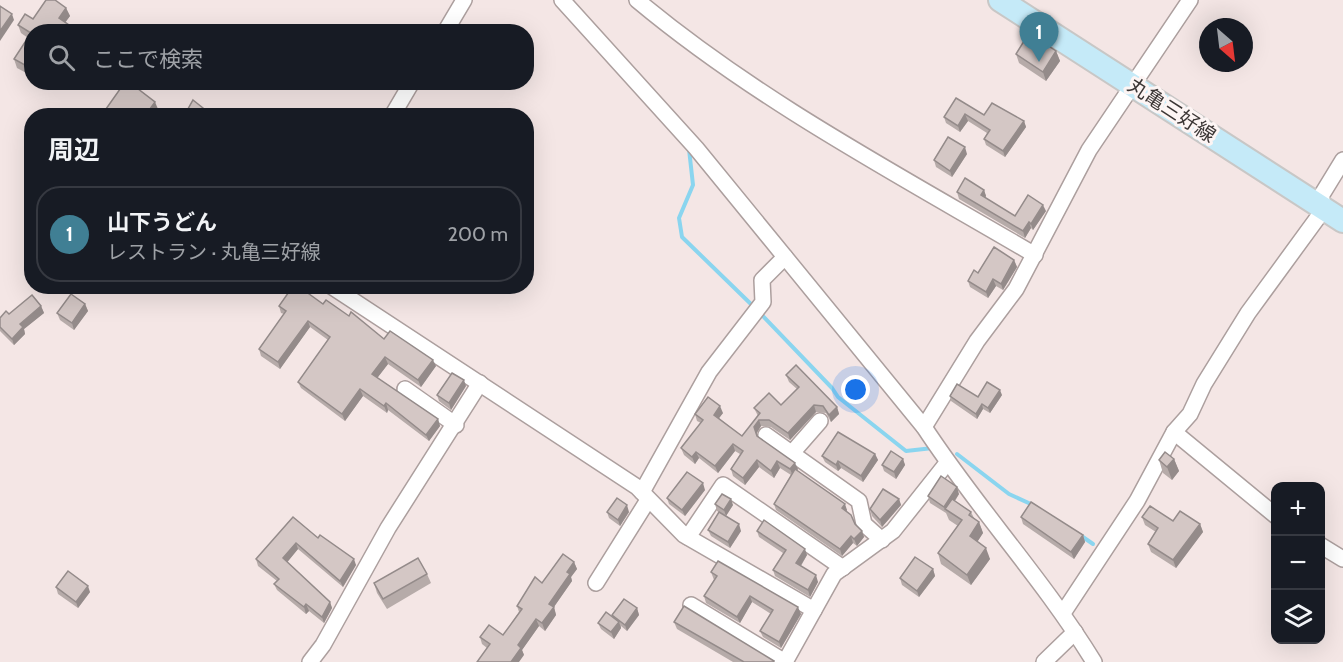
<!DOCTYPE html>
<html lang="ja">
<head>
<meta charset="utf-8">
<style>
	body { margin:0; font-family:Cabin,"Noto Sans JP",sans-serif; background:#242831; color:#f1f3f6 }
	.controls { position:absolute; right:18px; bottom:18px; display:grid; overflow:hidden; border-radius:12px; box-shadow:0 6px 24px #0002 }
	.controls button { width:54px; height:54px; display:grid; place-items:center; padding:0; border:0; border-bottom:2px solid #363941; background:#171b24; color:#f1f3f6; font:30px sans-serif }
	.compass { position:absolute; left:1199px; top:18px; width:54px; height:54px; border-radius:50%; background:#171b24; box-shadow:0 6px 24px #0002; rotate:152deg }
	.you { position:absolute; left:856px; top:390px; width:21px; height:21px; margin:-15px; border:4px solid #fff; border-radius:50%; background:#1a73e8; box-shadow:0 0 0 9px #1a73e833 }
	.badge { display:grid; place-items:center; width:39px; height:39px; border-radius:50%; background:#407f94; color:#fff; font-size:20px; font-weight:700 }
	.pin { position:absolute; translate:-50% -50px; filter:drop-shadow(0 2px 3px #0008) }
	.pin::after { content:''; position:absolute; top:32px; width:21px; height:18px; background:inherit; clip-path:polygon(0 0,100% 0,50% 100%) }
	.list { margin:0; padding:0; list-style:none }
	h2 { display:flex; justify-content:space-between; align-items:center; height:78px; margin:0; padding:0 24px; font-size:26px }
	h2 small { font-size:20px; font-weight:400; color:#9ea1a6 }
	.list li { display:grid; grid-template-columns:39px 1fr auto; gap:18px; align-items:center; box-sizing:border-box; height:96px; margin:0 12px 12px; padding:0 12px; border:2px solid #363941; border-radius:24px }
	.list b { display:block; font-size:22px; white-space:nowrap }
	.list p { margin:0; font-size:20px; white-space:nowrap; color:#9ea1a6 }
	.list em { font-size:20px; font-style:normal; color:#9ea1a6 }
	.icon { flex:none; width:33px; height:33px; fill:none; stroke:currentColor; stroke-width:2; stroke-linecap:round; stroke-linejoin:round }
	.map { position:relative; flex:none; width:1343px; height:662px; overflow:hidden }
	.search { position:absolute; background:#171b24; box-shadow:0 6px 24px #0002; left:24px; top:24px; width:510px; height:66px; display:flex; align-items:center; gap:15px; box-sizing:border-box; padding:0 21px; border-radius:24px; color:#9ea1a6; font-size:22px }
	.panel { position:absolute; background:#171b24; box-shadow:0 6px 24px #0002; left:24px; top:108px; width:510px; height:186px; border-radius:24px }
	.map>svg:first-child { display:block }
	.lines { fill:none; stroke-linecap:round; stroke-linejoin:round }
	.stream { stroke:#8ad5ef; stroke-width:4 }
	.street-casing { stroke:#ac9f9e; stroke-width:18 }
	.primary-casing { stroke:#c8c7c6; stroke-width:26 }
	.street { stroke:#fff; stroke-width:15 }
	.primary { stroke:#c5eaf8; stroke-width:22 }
	.wall { fill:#b6aba9 }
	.shaded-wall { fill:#948b8a }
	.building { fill:#d4c7c5; stroke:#948b8a; stroke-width:1.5 }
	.labels { text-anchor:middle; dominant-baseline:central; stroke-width:6; stroke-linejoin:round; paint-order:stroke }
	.street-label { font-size:20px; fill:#3b3635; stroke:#fdf5f4 }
</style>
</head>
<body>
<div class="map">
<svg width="1343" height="662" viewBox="0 0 1343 662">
	<rect width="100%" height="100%" fill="#f4e6e5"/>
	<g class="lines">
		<g class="stream">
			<path d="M689 149 693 185 679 218 682 237 755 308"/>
			<path d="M760 313 832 388 838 397 906 451 933 448"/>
			<path d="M957 454 1009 494 1033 505"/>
			<path d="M1080 535 1093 544"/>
		</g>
		<defs>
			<g id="street">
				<path d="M562 0 696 148 924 427C977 508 1043 579 1094 662"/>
				<path d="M637 0C758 101 899 175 1035 255"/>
				<path d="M445 32 464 0"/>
				<path d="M392 116 412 82"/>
				<path d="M331 286 637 487 684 535 814 610"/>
				<path d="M405 389 456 425"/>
				<path d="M924 427 977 341 1016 289 1089 150 1190 0"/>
				<path d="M1174 432 1276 516"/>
				<path d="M766 435 859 501 864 524 882 540"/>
				<path d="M792 453 820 421"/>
				<path d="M642 492 709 372 763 302 762 280 785 257"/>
				<path d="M688 537 723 485 843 568"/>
				<path d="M1320 545 1343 559"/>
				<path d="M596 583 648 500"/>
				<path d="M691 605 785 662"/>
				<path d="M1063 613 1137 501 1174 432 1190 414 1204 384 1248 313 1324 209 1321 196 1343 160"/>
				<path d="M310 662 323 645 388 528 480 383"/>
				<path d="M785 662 834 574 893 531 947 463"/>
				<path d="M1044 662 1075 632"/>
			</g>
			<path id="primary" d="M1000 0 1343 221"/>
		</defs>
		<use href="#street" class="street-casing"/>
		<use href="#primary" class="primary-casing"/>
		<use href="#street" class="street"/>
		<use href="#primary" class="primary"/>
	</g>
	<g class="wall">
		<path d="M66 8 70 16 65 22 69 25 71 32H32V76L17 68 14 59 28 38 21 33 18 25Z"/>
		<path d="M1056 51 1060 61 1046 81 1019 63 1016 54Z"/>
		<path d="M956 98 984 115 1024 121 1026 127 1005 157 986 145 984 139 987 133 968 121 960 132 946 123 944 117Z"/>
		<path d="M967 154 952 177 936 167 934 160Z"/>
		<path d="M984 190 986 196 985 198 1015 216 1046 211 1033 230 1031 228 1025 238 959 199 957 192Z"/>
		<path d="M1014 260 1017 267 1003 290 996 286 988 298 970 287 968 281 978 273Z"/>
		<path d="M85 304 88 311 74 330 60 320 57 313Z"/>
		<path d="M323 304 349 316 384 339 436 366 421 387 388 364 377 378 438 419 440 426 429 441 388 410 387 413 363 396 345 421 301 388 298 382 328 340 310 327 280 369 261 356 259 349 284 314 281 313 279 306Z"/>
		<path d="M41 306 44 313 24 329 25 334 14 345 0 331V318L9 314Z"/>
		<path d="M786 375 837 407 839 414 831 422 826 413 816 412 790 440 771 427 761 426 757 433V436L798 469 797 470 847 510 846 512 855 524 862 531 864 537 857 546 853 543 842 556 776 510 774 504 791 475 780 468 774 478 759 467 745 485 733 476 731 469 740 454 735 451 718 473 699 458 695 464 684 455 681 448 701 423 697 421 695 414 723 413 719 418 742 436 758 416 754 408 781 405 797 389 789 382Z"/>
		<path d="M466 386 451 410 439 401 437 395Z"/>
		<path d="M1002 395 990 413 983 409 977 419 951 401 950 396 978 397Z"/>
		<path d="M875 454 878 460 863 482 841 468 838 471 825 462 822 456Z"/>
		<path d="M903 459 905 465 896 479 884 471 882 465Z"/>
		<path d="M1174 459 1179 471 1172 480 1163 473 1159 460Z"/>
		<path d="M705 490 685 516 669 504 667 498Z"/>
		<path d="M959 494 955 501 971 512 974 518 979 522 983 533 977 542 990 559 971 585 941 564 938 553 958 526 949 520 946 513 930 503 928 496Z"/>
		<path d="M899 499 901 505 882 527 872 516 870 509Z"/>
		<path d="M715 504 733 505 726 516 717 511Z"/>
		<path d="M607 512H629L620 526 609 518Z"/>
		<path d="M293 517 318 538 356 565 343 587 298 549 287 562 330 602 332 608 324 623 309 611 306 614 277 590 274 584 277 581 258 566 256 559Z"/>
		<path d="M1021 517 1083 535 1085 542 1074 559 1023 524Z"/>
		<path d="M1142 517 1200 524 1203 532 1176 568 1151 552 1148 544 1156 532 1145 525Z"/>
		<path d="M708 530 741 531 730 548 711 536Z"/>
		<path d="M757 531 807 555 801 566 818 582 810 597 775 576 773 570 783 553 759 537Z"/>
		<path d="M574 562 577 569 571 577 572 581 554 607 556 615 545 631 539 626 522 650 524 655 487 648 482 644 480 637 503 635 519 612 517 606 542 583Z"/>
		<path d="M933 569 935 576 919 597 902 585 900 578Z"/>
		<path d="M711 572 801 614 781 648 763 637 760 631 771 614 752 602 740 623 706 603 704 596 714 580Z"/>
		<path d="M427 574 431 583 387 609 377 593 374 583Z"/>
		<path d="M56 587 90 592 78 608 58 594Z"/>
		<path d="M637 608 639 615 627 631 621 626V628L614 639 601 629 598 623 613 617 612 615Z"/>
		<path d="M674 622 774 661 775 662H733L677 629Z"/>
	</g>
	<g class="shaded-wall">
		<path d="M66 8 70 16 62 27 59 18Z"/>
		<path d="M12 14 14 20 0 41V31Z"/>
		<path d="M69 25 71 32H64Z"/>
		<path d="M1056 51 1060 61 1046 81 1043 72Z"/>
		<path d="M155 102 158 109 154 116H145Z"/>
		<path d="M965 114 968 121 960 132 958 126Z"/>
		<path d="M1024 121 1026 127 1005 157 1003 151Z"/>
		<path d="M965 147 967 154 952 177 950 171Z"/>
		<path d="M984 190 986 196 983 201 981 195Z"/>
		<path d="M1043 205 1046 211 1033 230 1031 224Z"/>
		<path d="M1029 222 1031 228 1025 238 1023 231Z"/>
		<path d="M1014 260 1017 267 1003 290 1001 284Z"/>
		<path d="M993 279 996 286 988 298 986 292Z"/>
		<path d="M85 304 88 311 74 330 72 323Z"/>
		<path d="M41 306 44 313 24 329 25 334 14 345 12 339 20 324Z"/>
		<path d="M308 321 310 327 280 369 278 362Z"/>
		<path d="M385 357 388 364 375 381 372 374Z"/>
		<path d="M433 360 436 366 421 387 418 380Z"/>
		<path d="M464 380 466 386 451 410 449 403Z"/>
		<path d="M360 389 363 396 345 421 342 414Z"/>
		<path d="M1000 390 1002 395 990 413 988 408Z"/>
		<path d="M386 403 388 410 387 413 384 406Z"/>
		<path d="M982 404 983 409 977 419 976 414Z"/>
		<path d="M814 405 816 412 790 440 788 433Z"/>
		<path d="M720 406 723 413 716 422 714 415Z"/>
		<path d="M837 407 839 414 831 422 829 415Z"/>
		<path d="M438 419 440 426 429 441 426 435Z"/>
		<path d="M759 420 761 426 756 434 754 427Z"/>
		<path d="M733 444 735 451 718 473 715 466Z"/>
		<path d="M696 452 699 458 695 464 692 457Z"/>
		<path d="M875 454 878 460 863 482 861 476Z"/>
		<path d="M903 459 905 465 896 479 894 472Z"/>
		<path d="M1174 459 1179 471 1172 480 1167 467Z"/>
		<path d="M757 460 759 467 745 485 743 478Z"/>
		<path d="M777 461 780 468 774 478 771 471Z"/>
		<path d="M838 461 841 468 838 471 836 465Z"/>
		<path d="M795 463 798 469 793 476 790 469Z"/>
		<path d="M703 483 705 490 685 516 682 510Z"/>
		<path d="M957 487 959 494 948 511 945 509 944 507Z"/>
		<path d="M731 499 733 505 726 516 724 510Z"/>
		<path d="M899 499 901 505 882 527 880 520Z"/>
		<path d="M845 504 847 510 844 515 842 508Z"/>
		<path d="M627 505 629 512 620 526 618 520Z"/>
		<path d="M979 522 983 533 974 547 970 536Z"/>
		<path d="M739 524 741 531 730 548 728 542Z"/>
		<path d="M1200 524 1203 532 1176 568 1173 560Z"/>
		<path d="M862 531 864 537 857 546 854 539Z"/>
		<path d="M1083 535 1085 542 1074 559 1071 552Z"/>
		<path d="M851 536 853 543 842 556 840 549Z"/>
		<path d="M296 543 298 549 285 565 283 558Z"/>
		<path d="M986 548 990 559 971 585 967 575Z"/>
		<path d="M805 549 807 555 798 570 796 563Z"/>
		<path d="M354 559 356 565 343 587 340 581Z"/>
		<path d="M574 562 577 569 571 577 572 581 551 611 549 604 567 572Z"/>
		<path d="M933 569 935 576 919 597 917 591Z"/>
		<path d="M816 575 818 582 810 597 808 590Z"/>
		<path d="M88 586 90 592 78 608 76 602Z"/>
		<path d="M750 596 752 602 740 623 737 617Z"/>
		<path d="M330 602 332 608 324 623 322 617Z"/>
		<path d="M306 604 309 611 306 614 304 607Z"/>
		<path d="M554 607 556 615 545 631 542 623Z"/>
		<path d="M798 607 801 614 781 648 779 642Z"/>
		<path d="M637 608 639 615 627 631 625 625Z"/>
		<path d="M536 619 539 626 522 650 524 655 519 662H511L518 645Z"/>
		<path d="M619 622 621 628 614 639 611 632Z"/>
	</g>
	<g class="building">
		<path d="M46 0H55L66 8 59 18 69 25 64 32H32V69L14 59 31 33 18 25 25 14 33 19Z"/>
		<path d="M0 6 12 14 0 31Z"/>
		<path d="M1029 33 1056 51 1043 72 1016 54Z"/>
		<path d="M125 82H129L155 102 145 116H101Z"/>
		<path d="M956 98 984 115 992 103 1024 121 1003 151 984 139 990 130 965 114 958 126 944 117Z"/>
		<path d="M193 100 213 116H184Z"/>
		<path d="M948 137 965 147 950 171 934 160Z"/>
		<path d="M965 178 984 190 981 195 1015 216 1028 195 1043 205 1031 224 1029 222 1023 231 957 192Z"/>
		<path d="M994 247 1014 260 1001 284 993 279 986 292 968 281 974 270 978 273Z"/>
		<path d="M293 286H298L323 304 326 300 349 316 351 312 384 339 390 331 433 360 418 380 385 357 372 374 438 419 426 435 386 403 384 406 360 389 342 414 298 382 330 337 308 321 278 362 259 349 286 311 279 306Z"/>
		<path d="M71 294 85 304 72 323 57 313Z"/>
		<path d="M32 295 41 306 20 324 23 327 12 339 0 327V318L6 311 9 314Z"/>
		<path d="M796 365 837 407 829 415 823 406 814 405 788 433 769 420H759L754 427 757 436 795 463 790 469 777 461 771 471 757 460 743 478 731 469 743 451 733 444 715 466 696 452 692 457 681 448 703 420 695 414 708 397 720 406 714 415 742 436 760 413 754 408 769 393 781 405 799 387 786 375Z"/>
		<path d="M452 373 464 380 449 403 437 395Z"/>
		<path d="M987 382 1000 390 988 408 982 404 976 414 950 396 957 384 978 397Z"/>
		<path d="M838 432 875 454 861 476 838 461 836 465 822 456Z"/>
		<path d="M891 451 903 459 894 472 882 465Z"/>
		<path d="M1165 452 1174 459 1167 467 1159 460Z"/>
		<path d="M795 469 845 504 842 508 851 515 855 524 862 531 854 539 851 536 840 549 774 504Z"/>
		<path d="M687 472 703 483 682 510 667 498Z"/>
		<path d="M941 476 957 487 944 507 928 496Z"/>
		<path d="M883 489 899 499 880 520 870 509Z"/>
		<path d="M722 494 731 499 724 510 715 504Z"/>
		<path d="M617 498 627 505 618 520 607 512Z"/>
		<path d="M952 499 971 512 969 515 979 522 970 536 986 548 967 575 938 553 962 520 945 509Z"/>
		<path d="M1031 502 1083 535 1071 552 1021 517Z"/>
		<path d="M1150 506 1173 521 1180 511 1200 524 1173 560 1148 544 1158 528 1142 517Z"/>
		<path d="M719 512 739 524 728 542 708 530Z"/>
		<path d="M293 517 318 538 320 535 354 559 340 581 296 543 283 558 330 602 322 617 306 604 304 607 274 584 279 579 256 559Z"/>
		<path d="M764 520 805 549 796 563 816 575 808 590 773 570 786 550 757 531Z"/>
		<path d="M563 554 574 562 567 572 570 574 549 604 554 607 542 623 536 619 518 645 521 648 511 662H477L490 644 480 637 489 625 503 635 522 609 517 606 535 577 542 583Z"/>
		<path d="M915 557 933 569 917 591 900 578Z"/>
		<path d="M418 558 427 574 383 599 374 583Z"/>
		<path d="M718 561 798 607 779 642 760 631 773 610 750 596 737 617 704 596 717 576 711 572Z"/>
		<path d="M68 571 88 586 76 602 56 587Z"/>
		<path d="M624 599 637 608 625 625 612 615Z"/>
		<path d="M684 606 774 661 773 662H744L674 622Z"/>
		<path d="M606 612 619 622 611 632 598 623Z"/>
	</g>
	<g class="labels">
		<g class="street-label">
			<text transform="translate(1172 110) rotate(33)">丸亀三好線</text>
		</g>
	</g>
</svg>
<div class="controls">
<button>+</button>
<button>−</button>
<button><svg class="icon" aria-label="layers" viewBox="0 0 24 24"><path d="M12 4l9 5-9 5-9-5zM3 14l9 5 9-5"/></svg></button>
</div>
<svg class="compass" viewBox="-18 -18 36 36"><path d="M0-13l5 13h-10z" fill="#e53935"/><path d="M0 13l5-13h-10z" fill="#9ea1a6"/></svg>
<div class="you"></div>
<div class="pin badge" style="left:1039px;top:62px">1</div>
<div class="search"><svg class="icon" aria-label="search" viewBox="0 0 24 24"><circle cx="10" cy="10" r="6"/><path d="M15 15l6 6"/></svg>ここで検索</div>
<section class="panel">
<h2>周辺<small></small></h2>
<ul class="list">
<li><span class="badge">1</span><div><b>山下うどん</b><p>レストラン · 丸亀三好線</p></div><em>200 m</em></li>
</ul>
</section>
</div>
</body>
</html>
